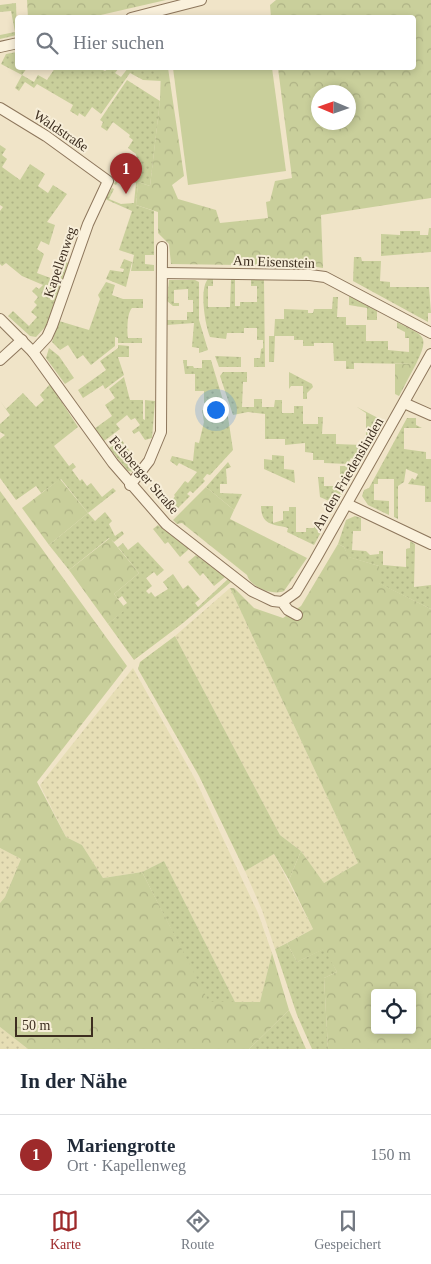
<!DOCTYPE html>
<html lang="de">
<head>
<meta charset="utf-8">
<style>
	body { margin:0; font-family:Georgia,serif; background:#f2f2f3; color:#1f2937 }
	.controls { position:absolute; right:15px; bottom:15px; display:grid; overflow:hidden; border-radius:5px; box-shadow:0 2px 8px #0003 }
	.controls button { width:45px; height:45px; display:grid; place-items:center; padding:0; border:0; border-bottom:1px solid #e0e1e3; background:#fff; color:#1f2937; font:25px sans-serif }
	.compass { position:absolute; left:311px; top:85px; width:45px; height:45px; border-radius:50%; background:#fff; box-shadow:0 2px 8px #0003; rotate:272deg }
	.scale { position:absolute; left:15px; bottom:12px; width:78px; box-sizing:border-box; padding-left:5px; border:2px solid #3d2e20; border-top:0; font-size:14px; line-height:18px; white-space:nowrap; color:#3d2e20; -webkit-text-stroke:4px #f7eed8; paint-order:stroke }
	.you { position:absolute; left:215px; top:409px; width:18px; height:18px; margin:-12px; border:4px solid #fff; border-radius:50%; background:#1a73e8; box-shadow:0 0 0 8px #1a73e833 }
	.badge { display:grid; place-items:center; width:32px; height:32px; border-radius:50%; background:#9e2a2b; color:#fff; font-size:16px; font-weight:700 }
	.pin { position:absolute; translate:-50% -41px; filter:drop-shadow(0 1px 2px #0008) }
	.pin::after { content:''; position:absolute; top:26px; width:18px; height:15px; background:inherit; clip-path:polygon(0 0,100% 0,50% 100%) }
	.list { margin:0; padding:0; list-style:none }
	h2 { display:flex; justify-content:space-between; align-items:center; height:65px; margin:0; padding:0 20px; font-size:21px }
	h2 small { font-size:16px; font-weight:400; color:#747a83 }
	.list li { display:grid; grid-template-columns:32px 1fr auto; gap:15px; align-items:center; box-sizing:border-box; height:80px; padding:0 20px; border-top:1px solid #e0e1e3 }
	.list b { display:block; font-size:19px; white-space:nowrap }
	.list p { margin:0; font-size:16px; white-space:nowrap; color:#747a83 }
	.list em { font-size:16px; font-style:normal; color:#747a83 }
	.icon { flex:none; width:28px; height:28px; fill:none; stroke:currentColor; stroke-width:2; stroke-linecap:round; stroke-linejoin:round }
	.map { position:relative; flex:none; width:431px; height:1049px; overflow:hidden }
	.search { position:absolute; background:#fff; box-shadow:0 2px 8px #0003; left:15px; right:15px; top:15px; height:55px; display:flex; align-items:center; gap:12px; box-sizing:border-box; padding:0 18px; border-radius:5px; color:#747a83; font-size:19px }
	.sheet { height:145px; background:#fff }
	nav { display:flex; justify-content:space-around; align-items:center; box-sizing:border-box; height:70px; border-top:1px solid #e0e1e3; background:#fff; font-size:14px; color:#747a83 }
	nav a { display:grid; justify-items:center; gap:2px }
	nav .on { color:#9e2a2b }
	.map>svg:first-child { display:block }
	.farmland { fill:url(#farmland-dots) }
	.grass { fill:url(#grass-dots) }
	.forest { fill:url(#forest-crowns); fill-rule:evenodd }
	.pitch { fill:#c9cf9b }
	.lines { fill:none; stroke-linecap:round; stroke-linejoin:round }
	.street-casing { stroke:#8d765c; stroke-width:12 }
	.street { stroke:#faf1dc; stroke-width:10 }
	.labels { text-anchor:middle; dominant-baseline:central; stroke-width:4; stroke-linejoin:round; paint-order:stroke }
	.street-label { font-size:14px; fill:#3d2e20; stroke:#f7eed8 }
</style>
</head>
<body>
<div class="map">
<svg width="431" height="1049" viewBox="0 0 431 1049">
	<defs>
		<pattern id="farmland-dots" width="8" height="8" patternUnits="userSpaceOnUse" patternTransform="scale(1.25)"><rect width="8" height="8" fill="#e6deb5"/><path d="M2 2h.1M6 6h.1" fill="none" stroke="#c6bf9b" stroke-width="1.8" stroke-linecap="round"/></pattern>
		<pattern id="grass-dots" width="8" height="8" patternUnits="userSpaceOnUse" patternTransform="scale(1.25)"><rect width="8" height="8" fill="#c9cf9b"/><path d="M2 2h.1M6 6h.1" fill="none" stroke="#aeb285" stroke-width="1.8" stroke-linecap="round"/></pattern>
		<pattern id="forest-crowns" width="20" height="18" patternUnits="userSpaceOnUse" patternTransform="scale(1.25)"><rect width="20" height="18" fill="#c9cf9b"/><path d="M2 6a3 3 0 1 1 6 0M12 15a3 3 0 1 1 6 0" fill="none" stroke="#aeb285"/></pattern>
	</defs>
	<rect width="100%" height="100%" fill="#f0e4c8"/>
	<g class="farmland">
		<path d="M230 588 358 863 324 883 301 851 280 835 175 636Z"/>
		<path d="M133 668 195 779 258 913 272 953 260 1003 235 1002 164 861 142 872 103 878 82 845 66 837 40 785Z"/>
		<path d="M0 848 21 859 5 897 0 903Z"/>
		<path d="M274 854 313 929 275 949 262 910 245 871Z"/>
		<path d="M0 1027 28 1049H0Z"/>
	</g>
	<g class="grass">
		<path d="M16 3 17 35 0 39V35L15 32 11 11 0 12V5Z"/>
		<path d="M17 52 18 68H27L22 75 34 82 38 75 47 80 55 68 78 70 80 68H99L105 71 109 68H119L115 73 121 77 128 68H161V81L143 80 130 73 101 114 92 107 85 117 79 113 78 116 70 111 73 105 37 84 34 88 25 82 19 91 15 88 22 75 1 64 6 54Z"/>
		<path d="M127 80 160 101 150 186 138 182 136 205 154 211V255H145V264L154 265V271H131L134 255 119 250 132 211 105 199 112 188 114 189 109 199 121 204 134 203 136 183 120 177 116 185 114 184 123 169 128 173 137 161 136 154 128 148 133 140 129 137 130 135 113 122 107 131 101 127 103 122 100 120Z"/>
		<path d="M0 145 6 149 2 155 7 159 2 167 20 180 30 164 45 174 38 186 48 193 53 185 67 194 47 222 55 225 49 245 41 241 37 249 44 254 37 273 56 280 63 259 69 264 48 324 36 337 30 336 8 316 13 311 29 326 37 317 31 312 37 305 34 302 38 297 32 291 36 287 39 289 43 285 22 276 6 263 2 266 0 264V211L3 207 0 205Z"/>
		<path d="M429 228H431V252L381 256V234L400 235V231H420V235H428Z"/>
		<path d="M354 257H361L362 261H381L380 281 390 282V287H429L431 313H428V322L353 281Z"/>
		<path d="M124 259 132 262 126 287 106 279 110 270 123 272 124 269 120 268Z"/>
		<path d="M208 279H213V286H208V307H230L231 279H235V306H240V302H257V286H251V279L264 280 265 367H254V358H260L261 349 263 348V340H257V328H244V333H227L226 339 210 337C205 325 199 289 208 279Z"/>
		<path d="M169 280H195L199 282V320L208 350 199 353V348L192 347 194 323 167 325V320H187V312H193V300H188V289L174 290V303H179V306H173L167 301Z"/>
		<path d="M106 282 115 285 112 295 123 299H143V308H132C127 313 127 331 128 338H142V343H118V338L115 337V346L91 365 83 355 77 359 68 345 60 350 52 342 59 321 89 330 100 299 98 295Z"/>
		<path d="M349 296 377 311V320H367V308L349 305Z"/>
		<path d="M333 297H338L337 317H346V325H366V341H388V350L409 352V338H405V332L397 328V322C423 336 431 334 416 364L354 363V369H346V361H334L333 343H314V346H303V340H294V336H275L274 362H269V336H274L275 319H284V309L308 310V313H313L314 309H332Z"/>
		<path d="M118 345 129 346V357H118L124 375 105 389 103 385 83 398 78 390 106 370 100 361 118 348Z"/>
		<path d="M49 348 59 356 74 378 65 384 46 358Z"/>
		<path d="M215 356 241 357V367H219Z"/>
		<path d="M183 360H187V366H193L194 368H202V360H211L228 417 233 450 210 475 207 474 203 479 205 481 193 493 190 491 187 494 190 496 175 511 170 504 175 496 174 495 185 481 188 483 197 472 179 463 177 466 170 461 172 456 193 461 195 442 199 443 204 422 202 410H209V403H204V391H195V374H185Z"/>
		<path d="M223 372H247V382H243L242 407H254V399H262V407H274L275 400H282V413H294V406H303V424H318V417H323L322 434H336V444L362 445V440H366V413L357 407 378 418 380 426 359 463 351 458 348 464 324 463V460H313V453L305 452V443L285 445V439H265V414L248 412 233 415 220 376Z"/>
		<path d="M289 372 312 384 313 387 307 393V399H303V386H291L289 389Z"/>
		<path d="M124 377 130 400H143V419L145 420V400L155 401 152 438 145 440 139 431 134 434 132 431 140 425 135 418 131 420 127 415 116 424 120 429 104 441 94 429 112 416 105 405 115 398 109 389Z"/>
		<path d="M50 384 78 427 54 446 69 466 73 463 76 467 72 470 80 481 82 479 87 486 91 483 102 497 113 488 116 491 88 513 95 521 105 512 112 521 109 524 115 536 122 531 124 534 114 542 109 538 69 570 49 545 88 513 61 479 41 493 36 486 16 500 0 478V439L5 435 0 432V424L10 415 0 401 6 409 23 393 36 407 44 400 40 395Z"/>
		<path d="M407 418H416V425L422 428H404V449L426 452V459H431V502H425V486L408 484 412 478 415 480 418 474 406 469 404 482 398 486V519L394 517V479H378V484H374V500L389 501V515L368 505 362 496 364 490 369 488Z"/>
		<path d="M121 439 133 456 131 459 136 469 134 472 128 471 109 448Z"/>
		<path d="M272 455 284 456V469L294 470 295 483 264 469V459L272 460Z"/>
		<path d="M228 462 231 467 226 469 227 484H220V493L242 494 234 510 206 487Z"/>
		<path d="M340 466H346L355 471 338 501 331 502 320 497 318 477H324V486H340Z"/>
		<path d="M261 506H273V523L283 520V511H289V507H296V532H306V528H314L315 520 325 525 314 545 287 532 288 528C276 524 261 527 261 506Z"/>
		<path d="M355 516 361 518V531H353L352 550 366 551 370 555 379 554V551H383V565L406 567V549L410 548V541L415 544 414 587 431 585V609L378 583 379 566 348 557 344 547 338 544 346 520Z"/>
		<path d="M158 525 189 549 180 557 168 542 165 544 153 529Z"/>
		<path d="M138 542 164 570 157 576 154 572 146 578 152 586 146 591 149 594 151 592 155 597 168 589 163 582 173 574 183 589 188 585 200 599 195 603 198 607 228 579 231 582 183 623 134 660 108 624 125 609 123 606 127 603 122 596 118 599 114 594 139 573 118 547 123 543 128 550Z"/>
		<path d="M196 555 225 577 214 586 203 573 200 576 188 562Z"/>
		<path d="M175 636 280 835 301 851 289 880 274 854 245 871 199 776 138 669 140 662Z"/>
		<path d="M164 861 235 1002H208L142 872Z"/>
		<path d="M287 943 297 962 325 948 337 972 324 978 328 1049H312L297 1015 275 949Z"/>
		<path d="M289 1010 306 1049H249Z"/>
	</g>
	<g class="forest">
		<path d="M27 0H166L92 17 28 18Z"/>
		<path d="M276 0H431V198L321 215 323 268 310 266 171 264 169 244 158 233V212L136 205 138 182 150 186 160 100 161 68H168L184 176 172 185 178 199 216 210 220 223 268 218 266 202 270 201 275 181 292 178 278 68H414V18L271 17 270 5ZM318 92H348V122H318Z"/>
		<path d="M395 364H416L399 396 395 394Z"/>
		<path d="M60 479 88 513 49 545 22 508Z"/>
		<path d="M206 487 234 510 230 519 307 558 284 591C273 596 250 587 247 575L182 523 177 524 173 520Z"/>
		<path d="M0 491 127 666 37 782 66 837 82 845 103 878 142 872 209 1002H260L272 953 289 1010 249 1049H28L0 1027V903L5 897 21 859 0 848Z"/>
		<path d="M110 538 139 573 114 594 126 609 108 624 69 570Z"/>
		<path d="M338 544 344 547 349 557 379 566V583L431 609V1049H328L324 978 337 972 324 949 297 962 287 943 313 929 289 880 301 851 324 883 358 863 230 588H234L254 608 283 618 301 606ZM375 993H412V1030H375Z"/>
	</g>
	<path class="pitch" d="M173 68H272L286 171 188 185Z"/>
	<g class="lines">
		<defs>
			<g id="street">
				<path d="M131 18 201 0"/>
				<path d="M0 47 18 43"/>
				<path d="M0 108 46 136 108 181 88 224 52 326 47 337 33 352"/>
				<path d="M162 273 310 275 325 277 431 333"/>
				<path d="M0 319 33 352 113 463 166 524 252 591 273 601 282 602 288 610 297 615"/>
				<path d="M0 360 22 340"/>
				<path d="M404 403 431 415"/>
				<path d="M130 485 149 461 161 432 162 247"/>
				<path d="M347 504 431 544"/>
				<path d="M282 602 296 592 315 560 431 354"/>
			</g>
		</defs>
		<use href="#street" class="street-casing"/>
		<use href="#street" class="street"/>
	</g>
	<g class="labels">
		<g class="street-label">
			<text transform="translate(61 131) rotate(34)">Waldstraße</text>
			<text transform="translate(60 262) rotate(-71)">Kapellenweg</text>
			<text transform="translate(274 262) rotate(2)">Am Eisenstein</text>
			<text transform="translate(348 474) rotate(-60)">An den Friedenslinden</text>
			<text transform="translate(144 475) rotate(49)">Felsberger Straße</text>
		</g>
	</g>
</svg>
<div class="controls">
<button><svg class="icon" aria-label="locate" viewBox="0 0 24 24"><circle cx="12" cy="12" r="6"/><path d="M12 2v4M12 18v4M2 12h4M18 12h4"/></svg></button>
</div>
<svg class="compass" viewBox="-18 -18 36 36"><path d="M0-13l5 13h-10z" fill="#e53935"/><path d="M0 13l5-13h-10z" fill="#747a83"/></svg>
<div class="scale">50 m</div>
<div class="you"></div>
<div class="pin badge" style="left:126px;top:194px">1</div>
<div class="search"><svg class="icon" aria-label="search" viewBox="0 0 24 24"><circle cx="10" cy="10" r="6"/><path d="M15 15l6 6"/></svg>Hier suchen</div>
</div>
<section class="sheet">
<h2>In der Nähe<small></small></h2>
<ul class="list">
<li><span class="badge">1</span><div><b>Mariengrotte</b><p>Ort · Kapellenweg</p></div><em>150 m</em></li>
</ul>
</section>
<nav>
<a class="on"><svg class="icon" aria-label="map" viewBox="0 0 24 24"><path d="M3 6l6-2 6 2 6-2v14l-6 2-6-2-6 2zM9 4v14M15 6v14"/></svg>Karte</a>
<a><svg class="icon" aria-label="directions" viewBox="0 0 24 24"><path d="M12 3l9 9-9 9-9-9zM9 14v-3h6M13 9l2 2-2 2"/></svg>Route</a>
<a><svg class="icon" aria-label="saved" viewBox="0 0 24 24"><path d="M7 4h10v16l-5-4-5 4z"/></svg>Gespeichert</a>
</nav>
</body>
</html>
